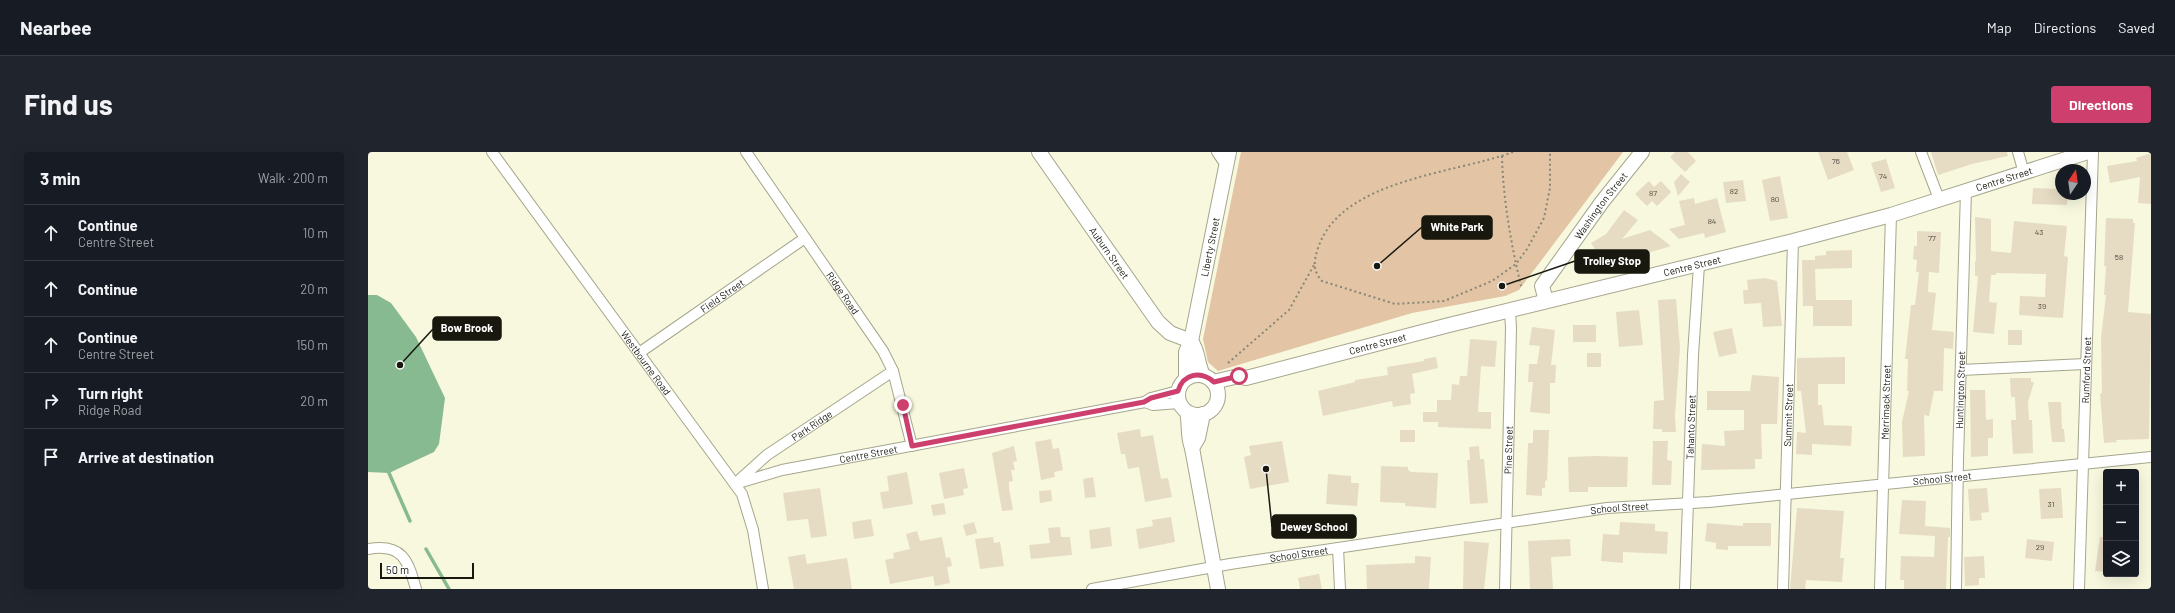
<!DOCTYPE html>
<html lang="en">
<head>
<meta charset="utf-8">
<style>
	body { margin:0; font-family:Barlow,sans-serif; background:#20242c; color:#f1f3f6 }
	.controls { position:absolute; right:12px; bottom:12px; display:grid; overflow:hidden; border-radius:4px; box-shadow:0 4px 16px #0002 }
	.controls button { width:36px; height:36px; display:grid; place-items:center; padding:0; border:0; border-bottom:1px solid #363941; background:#171b24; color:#f1f3f6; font:20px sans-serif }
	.compass { position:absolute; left:1687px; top:12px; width:36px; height:36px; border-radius:50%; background:#171b24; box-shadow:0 4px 16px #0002; rotate:13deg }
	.scale { position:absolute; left:12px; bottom:10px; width:94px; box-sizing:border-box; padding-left:4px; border:2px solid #18180f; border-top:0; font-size:11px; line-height:14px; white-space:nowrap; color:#18180f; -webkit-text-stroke:3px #fff; paint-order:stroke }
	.stop { position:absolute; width:12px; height:12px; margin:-9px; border:3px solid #cd3f6c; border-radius:50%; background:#fff }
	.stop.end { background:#cd3f6c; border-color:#fff; box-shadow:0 1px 4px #0008 }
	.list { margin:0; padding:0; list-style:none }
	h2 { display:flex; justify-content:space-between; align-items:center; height:52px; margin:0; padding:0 16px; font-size:17px }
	h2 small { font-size:13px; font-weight:400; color:#9ea1a6 }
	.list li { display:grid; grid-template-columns:26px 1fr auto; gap:12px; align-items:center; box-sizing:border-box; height:56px; padding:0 16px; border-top:1px solid #363941 }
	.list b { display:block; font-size:15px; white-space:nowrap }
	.list p { margin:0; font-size:13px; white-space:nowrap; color:#9ea1a6 }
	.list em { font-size:13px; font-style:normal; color:#9ea1a6 }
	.icon { flex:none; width:22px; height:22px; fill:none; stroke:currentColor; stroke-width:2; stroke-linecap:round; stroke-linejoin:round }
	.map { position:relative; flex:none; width:1783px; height:437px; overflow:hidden; border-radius:4px }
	header { display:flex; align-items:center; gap:24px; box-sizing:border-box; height:56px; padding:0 20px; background:#171b24; border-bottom:1px solid #363941 }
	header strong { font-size:19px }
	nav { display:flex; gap:22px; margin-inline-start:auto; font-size:14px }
	.intro { display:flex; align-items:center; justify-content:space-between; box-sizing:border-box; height:96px; padding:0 24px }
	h1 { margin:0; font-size:28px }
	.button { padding:10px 18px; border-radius:4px; background:#cd3f6c; color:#fff; font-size:14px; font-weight:700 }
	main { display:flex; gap:24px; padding:0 24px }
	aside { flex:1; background:#171b24; border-radius:4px; box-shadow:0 4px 16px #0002 }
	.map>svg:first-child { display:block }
	.green { fill:#e3c4a5 }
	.water { fill:#88ba92 }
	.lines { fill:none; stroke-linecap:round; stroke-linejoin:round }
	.stream { stroke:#88ba92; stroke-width:3.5 }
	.building { fill:#e6dcc4 }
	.street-casing { stroke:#a5a68d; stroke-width:12 }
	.secondary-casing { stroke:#a5a68d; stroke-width:16 }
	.path { stroke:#878776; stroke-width:2; stroke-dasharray:2 3; stroke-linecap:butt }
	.street { stroke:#fff; stroke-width:10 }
	.secondary { stroke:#fff; stroke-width:14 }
	.route { stroke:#cd3f6c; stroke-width:5 }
	.labels { text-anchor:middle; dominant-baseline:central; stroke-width:4; stroke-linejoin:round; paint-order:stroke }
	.number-label { font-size:8px; fill:#4c493c }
	.street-label { font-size:10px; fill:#18180f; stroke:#fff }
	.leader { fill:none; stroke:#18180f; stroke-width:1.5 }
	.callout-dot { fill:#18180f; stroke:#fff; stroke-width:1.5 }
	.callout { fill:#18180f; stroke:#18180f; stroke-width:1.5 }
	.callout-label { font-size:11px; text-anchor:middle; font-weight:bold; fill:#fff }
</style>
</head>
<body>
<header>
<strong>Nearbee</strong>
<nav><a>Map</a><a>Directions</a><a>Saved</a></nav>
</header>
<div class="intro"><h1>Find us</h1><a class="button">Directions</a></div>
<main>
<aside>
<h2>3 min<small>Walk · 200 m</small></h2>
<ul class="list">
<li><svg class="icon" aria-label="ahead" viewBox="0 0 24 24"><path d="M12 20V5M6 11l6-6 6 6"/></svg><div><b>Continue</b><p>Centre Street</p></div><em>10 m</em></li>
<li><svg class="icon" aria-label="ahead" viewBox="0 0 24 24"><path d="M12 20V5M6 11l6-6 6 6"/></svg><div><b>Continue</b></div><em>20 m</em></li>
<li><svg class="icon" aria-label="ahead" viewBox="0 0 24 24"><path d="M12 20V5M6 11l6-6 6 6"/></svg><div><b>Continue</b><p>Centre Street</p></div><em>150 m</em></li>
<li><svg class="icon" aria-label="right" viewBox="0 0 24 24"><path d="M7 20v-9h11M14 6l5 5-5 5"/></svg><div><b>Turn right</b><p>Ridge Road</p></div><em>20 m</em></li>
<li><svg class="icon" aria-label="arrive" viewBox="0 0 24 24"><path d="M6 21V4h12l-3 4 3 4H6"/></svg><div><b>Arrive at destination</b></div></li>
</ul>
</aside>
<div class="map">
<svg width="1783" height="437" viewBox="0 0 1783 437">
	<rect width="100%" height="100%" fill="#f7f8de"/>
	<path class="green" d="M873 0H1255L1151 138 1137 144 1044 161 850 219 840 210 835 187Z"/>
	<path class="water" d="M0 143H9L23 151 48 185 77 246 71 292 66 300 21 321 0 320Z"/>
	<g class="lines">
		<g class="stream">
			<path d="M21 317V321L42 369"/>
			<path d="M58 397 81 437"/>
		</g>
	</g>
	<g class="building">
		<path d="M1307 0H1320L1328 9 1317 20 1302 5Z"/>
		<path d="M1450 0H1479L1486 18 1460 28Z"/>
		<path d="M1563 0H1639L1640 4 1604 12 1570 23Z"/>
		<path d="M1783 1V52L1770 51 1772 25 1742 31 1739 14 1769 9 1768 6Z"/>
		<path d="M1518 7 1527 36 1513 40 1503 11Z"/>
		<path d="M1313 22 1322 30 1310 44 1306 30Z"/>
		<path d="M1412 24 1420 66 1402 69 1394 28Z"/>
		<path d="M1375 28 1378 49 1358 51 1355 30Z"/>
		<path d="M1281 29 1286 35 1293 29 1303 40 1289 54 1284 49 1279 54 1267 42Z"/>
		<path d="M1665 36 1693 37V42H1700L1699 53 1664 52Z"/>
		<path d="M1326 46 1327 52 1349 46 1358 80 1337 86 1336 81 1311 87 1301 77 1317 73 1311 49Z"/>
		<path d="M1256 58 1270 68 1254 87 1282 78 1303 94 1270 104 1268 100 1261 103 1260 99 1237 113 1223 91 1238 82Z"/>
		<path d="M1607 65 1623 67V99L1643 101 1646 69 1699 74 1696 104 1700 105 1695 166 1651 163 1652 144 1677 145 1678 122 1628 121V123H1623L1621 150 1629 151 1626 182 1605 180 1610 124H1607V109H1608Z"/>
		<path d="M1738 66 1765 67V71H1767L1760 160 1783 162 1781 287 1748 288 1749 290 1736 291 1732 242 1734 241 1733 186 1738 143H1736L1738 114H1736Z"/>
		<path d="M1549 79 1573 80 1571 121 1561 120 1560 140 1568 141 1564 178 1586 180 1585 197 1576 196 1575 239H1566L1561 264 1556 263 1557 304 1535 305 1534 270 1541 239H1539L1540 207H1537L1543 153H1547L1551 120H1548L1549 108 1545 107 1546 94H1549Z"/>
		<path d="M1484 98V116L1447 117 1448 148H1484V174H1445V154H1435L1434 108H1447V104L1458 103V99Z"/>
		<path d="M1397 126 1409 129 1414 174 1395 175 1393 151 1376 152 1375 138H1380L1379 128Z"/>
		<path d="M1308 147 1312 196 1307 264 1308 280H1294V277H1285L1286 249 1296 248 1290 148Z"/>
		<path d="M1271 158 1275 193 1251 195 1248 160Z"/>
		<rect x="1205" y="173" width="23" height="17"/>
		<path d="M1164 175 1187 178 1183 213H1188L1187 231H1182V262L1162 260 1165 230H1160L1161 212H1169L1172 194 1161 193Z"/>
		<path d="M1364 176 1369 201 1351 205 1345 180Z"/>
		<rect x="1640" y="178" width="14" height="15"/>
		<path d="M1102 187 1129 189 1127 215 1113 214 1110 260H1123V277L1070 275V270H1055V260H1069V248H1083L1084 232 1091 233 1092 224H1099Z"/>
		<rect x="1219" y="201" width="14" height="14"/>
		<path d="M1068 205 1070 216 1044 222 1047 241 1042 242 1043 252 1025 255 1024 249 955 264 950 239 987 230V228L1020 223 1019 215 1056 209V207Z"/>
		<path d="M1477 205V232H1450V253H1454L1456 273 1484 274 1483 294 1444 292V303L1428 302 1429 280 1438 281 1433 239H1429V206Z"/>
		<path d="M1384 223 1411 225 1409 272H1393L1394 307H1387V317L1333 318 1334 292 1357 294 1356 279 1376 278V258H1339V239H1382Z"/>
		<path d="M1642 226H1663V230H1666L1660 250 1661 268H1664L1665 301 1645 302 1643 268H1648L1647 245H1643Z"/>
		<path d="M1602 238H1617L1618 268 1625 267V286H1620V304L1603 305Z"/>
		<path d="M1680 250H1693L1694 277H1696L1697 290H1684Z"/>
		<path d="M772 277 773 285 785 283 793 327 800 326 804 345 777 350 771 315 760 317 757 302H753L749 281Z"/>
		<rect x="1032" y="278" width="15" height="12"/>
		<path d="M1165 278H1181L1179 328 1177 329V336H1174V344L1158 343 1160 291H1165Z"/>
		<path d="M683 287 685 297 691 296 695 318 686 320 687 325 673 328 667 290Z"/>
		<path d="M914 289 921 330 882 337 876 305 883 303 881 294Z"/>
		<path d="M1285 289H1300L1299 308 1304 309 1303 333H1284Z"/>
		<path d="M646 294 649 309 645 310 647 318H643L645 329 641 330V336L645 358 634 359 624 301Z"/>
		<path d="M1111 294 1112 307H1116L1120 351 1102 352 1099 308H1102L1101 295Z"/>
		<path d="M1228 304 1260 305 1259 335H1220V340H1201L1200 305Z"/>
		<path d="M1013 314 1040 315V318L1043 320 1070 321 1068 356 1037 354V351L1012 350Z"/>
		<path d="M596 316 600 336 595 337 596 343 576 347 571 321Z"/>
		<path d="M539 320 545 352 515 357 512 340 521 339 519 324Z"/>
		<path d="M960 322 983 324V331H991L989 354 958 352Z"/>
		<path d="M725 325 728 345 717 346 715 327Z"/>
		<path d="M452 336 459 384 443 386 440 367 419 369 415 341Z"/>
		<path d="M1619 336 1621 360 1613 361 1614 368 1602 369 1600 337Z"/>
		<path d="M1693 336 1695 366 1673 367 1671 337Z"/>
		<path d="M683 338 684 349 672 351 671 339Z"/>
		<path d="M1534 348 1558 349 1557 374 1582 376V385H1580L1578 437H1536V428H1532L1533 404 1566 405 1567 384 1531 382Z"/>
		<path d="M576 351 578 362 565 364 563 353Z"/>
		<path d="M1429 356 1476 359 1472 406H1476L1474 430 1438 428 1437 437H1422Z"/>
		<path d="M803 365 807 390 771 397 768 377 785 374 784 368Z"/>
		<path d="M503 367 506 384 486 387 484 370Z"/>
		<path d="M606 370 609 381 598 384 595 373Z"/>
		<path d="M1252 370 1287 372V379L1300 380 1299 402 1255 400V411L1233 409 1235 382 1251 383Z"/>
		<path d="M1339 371 1375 374V371H1403V394H1360V398L1348 397V391L1337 389Z"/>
		<path d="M692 375 693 385H702L704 403 663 407 661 393 682 391 680 376Z"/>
		<path d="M742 375 744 394 723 397 721 378Z"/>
		<path d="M549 379 552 389 574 385 578 406 582 405 584 414 579 415 582 431 567 434 565 424 522 432 517 408 526 406 525 401 542 397 538 382Z"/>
		<path d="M625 385 626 391 632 390 636 414 612 417 607 387Z"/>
		<path d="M1732 385H1738V420L1727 419Z"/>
		<path d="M1202 387 1203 404 1183 405 1185 437H1162L1160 389Z"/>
		<path d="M1659 387 1686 390 1684 409 1657 406Z"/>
		<path d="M1096 389 1121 391 1116 437H1095Z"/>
		<path d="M437 402 439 412 479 406 484 437H426L420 405Z"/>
		<path d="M1047 404 1063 405 1061 437H999L998 413 1047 411Z"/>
		<path d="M1616 404 1617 426H1611V433L1597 434 1596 405Z"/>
		<path d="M951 422 954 437H932L930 426Z"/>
	</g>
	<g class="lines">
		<defs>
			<g id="street">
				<path id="s1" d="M124 0 374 342 385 378 395 437"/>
				<path id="s2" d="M378 0 515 199 525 219 544 294"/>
				<path d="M849 0 858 13"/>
				<path d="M1553 0 1571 47"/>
				<path d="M1650 0 1656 21"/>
				<path id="s3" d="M271 201 437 86"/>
				<path d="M1593 218 1717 212"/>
				<path d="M777 250 785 253 811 251"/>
				<path id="s4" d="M369 330 399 303 525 219"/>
				<path id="s5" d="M367 332 414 318 777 250 783 246 810 239"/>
				<path d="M970 396 972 437"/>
				<path d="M0 397C34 391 40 408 48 437"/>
				<path id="s6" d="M724 437 862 412 1239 356 1341 350 1783 305"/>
				<path id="s7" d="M1137 437 1143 176 1142 159"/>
				<path id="s8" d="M1317 437 1325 203 1331 113"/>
				<path id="s9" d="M1415 437 1425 89"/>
				<path id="s10" d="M1512 437 1523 63"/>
				<path id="s11" d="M1588 437 1590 308 1598 39"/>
				<path id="s12" d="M1711 437 1725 0"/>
			</g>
			<g id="secondary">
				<path id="s13" d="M671 0 790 170 802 181 823 189"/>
				<path id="s14" d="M1178 149 1174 134 1234 50 1274 0"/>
				<path d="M823 189C831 200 829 212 835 223"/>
				<circle cx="830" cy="243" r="20"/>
				<path id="s15" d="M818 226V200L823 189 861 0"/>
				<path id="s16" d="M845 230 871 224 878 226 1081 173 1425 89 1523 63 1720 0"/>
				<path d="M819 260C822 272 819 283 824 296L850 437"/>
				<path d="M824 296 830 286 835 262"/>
			</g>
		</defs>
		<use href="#street" class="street-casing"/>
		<use href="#secondary" class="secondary-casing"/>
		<g class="path">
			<path d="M1145 0C1086 22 973 27 950 96 946 109 944 118 954 129L1027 152 1076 149 1124 129 1148 112 1159 97 1176 66 1182 36V0"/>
			<path d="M1134 4C1135 47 1143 92 1153 134"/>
			<path d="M860 211 921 158 946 113"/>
		</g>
		<use href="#street" class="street"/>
		<use href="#secondary" class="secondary"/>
	</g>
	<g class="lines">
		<path class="route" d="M535 253 544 294 776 250 783 246 810 239C815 222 832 218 846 230L871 224"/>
	</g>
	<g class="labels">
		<g class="number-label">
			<text x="1468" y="9">76</text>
			<text x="1515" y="24">74</text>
			<text x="1366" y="39">82</text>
			<text x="1285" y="41">87</text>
			<text x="1407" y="47">80</text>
			<text x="1344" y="69">84</text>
			<text x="1671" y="80">43</text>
			<text x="1564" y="86">77</text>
			<text x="1751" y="105">58</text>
			<text x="1674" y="154">39</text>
			<text x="1683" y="352">31</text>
			<text x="1672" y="395">29</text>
		</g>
		<g class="street-label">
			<text stroke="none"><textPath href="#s16" startOffset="818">Centre Street</textPath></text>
			<text stroke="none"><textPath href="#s14" startOffset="115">Washington Street</textPath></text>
			<text stroke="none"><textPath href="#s15" startOffset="134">Liberty Street</textPath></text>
			<text stroke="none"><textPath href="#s13" startOffset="123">Auburn Street</textPath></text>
			<text stroke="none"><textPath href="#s16" startOffset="494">Centre Street</textPath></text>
			<text stroke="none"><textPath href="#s2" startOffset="171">Ridge Road</textPath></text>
			<text stroke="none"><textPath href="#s3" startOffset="101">Field Street</textPath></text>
			<text stroke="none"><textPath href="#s16" startOffset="170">Centre Street</textPath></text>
			<text stroke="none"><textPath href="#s1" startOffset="261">Westbourne Road</textPath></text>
			<text stroke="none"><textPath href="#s12" startOffset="219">Rumford Street</textPath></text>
			<text stroke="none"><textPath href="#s11" startOffset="199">Huntington Street</textPath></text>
			<text stroke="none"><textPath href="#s10" startOffset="187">Merrimack Street</textPath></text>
			<text stroke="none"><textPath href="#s9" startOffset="174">Summit Street</textPath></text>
			<text stroke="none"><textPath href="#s4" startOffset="94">Park Ridge</textPath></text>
			<text stroke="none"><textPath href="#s8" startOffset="162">Tahanto Street</textPath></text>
			<text stroke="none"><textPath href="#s7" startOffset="139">Pine Street</textPath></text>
			<text stroke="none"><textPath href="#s5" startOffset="137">Centre Street</textPath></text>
			<text stroke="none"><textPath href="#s6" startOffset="858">School Street</textPath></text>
			<text stroke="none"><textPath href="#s6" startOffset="534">School Street</textPath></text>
			<text stroke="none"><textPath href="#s6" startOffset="210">School Street</textPath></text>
		</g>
	</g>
	<path class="leader" d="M1009 114L1054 75M1134 134L1207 109M32 213L65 177M898 317L904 375"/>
	<g class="callout-dot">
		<circle cx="1009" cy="114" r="4"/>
		<circle cx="1134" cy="134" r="4"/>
		<circle cx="32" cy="213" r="4"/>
		<circle cx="898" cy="317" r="4"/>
	</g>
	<g class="callout">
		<rect x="1054" y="64" width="70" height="23" rx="4"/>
		<rect x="1207" y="98" width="74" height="23" rx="4"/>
		<rect x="65" y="165" width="68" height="23" rx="4"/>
		<rect x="904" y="363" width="84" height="23" rx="4"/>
	</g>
	<g class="callout-label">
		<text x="1089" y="79">White Park</text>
		<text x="1244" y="113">Trolley Stop</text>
		<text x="99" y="180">Bow Brook</text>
		<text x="946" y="379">Dewey School</text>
	</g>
</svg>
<div class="controls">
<button>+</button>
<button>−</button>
<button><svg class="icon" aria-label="layers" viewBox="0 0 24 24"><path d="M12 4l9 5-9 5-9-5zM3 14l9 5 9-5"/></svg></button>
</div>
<svg class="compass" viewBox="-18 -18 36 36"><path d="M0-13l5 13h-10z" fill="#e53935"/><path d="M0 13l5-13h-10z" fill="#9ea1a6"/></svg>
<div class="scale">50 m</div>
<div class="stop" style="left:871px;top:224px"></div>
<div class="stop end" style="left:535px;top:253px"></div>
</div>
</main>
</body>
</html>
